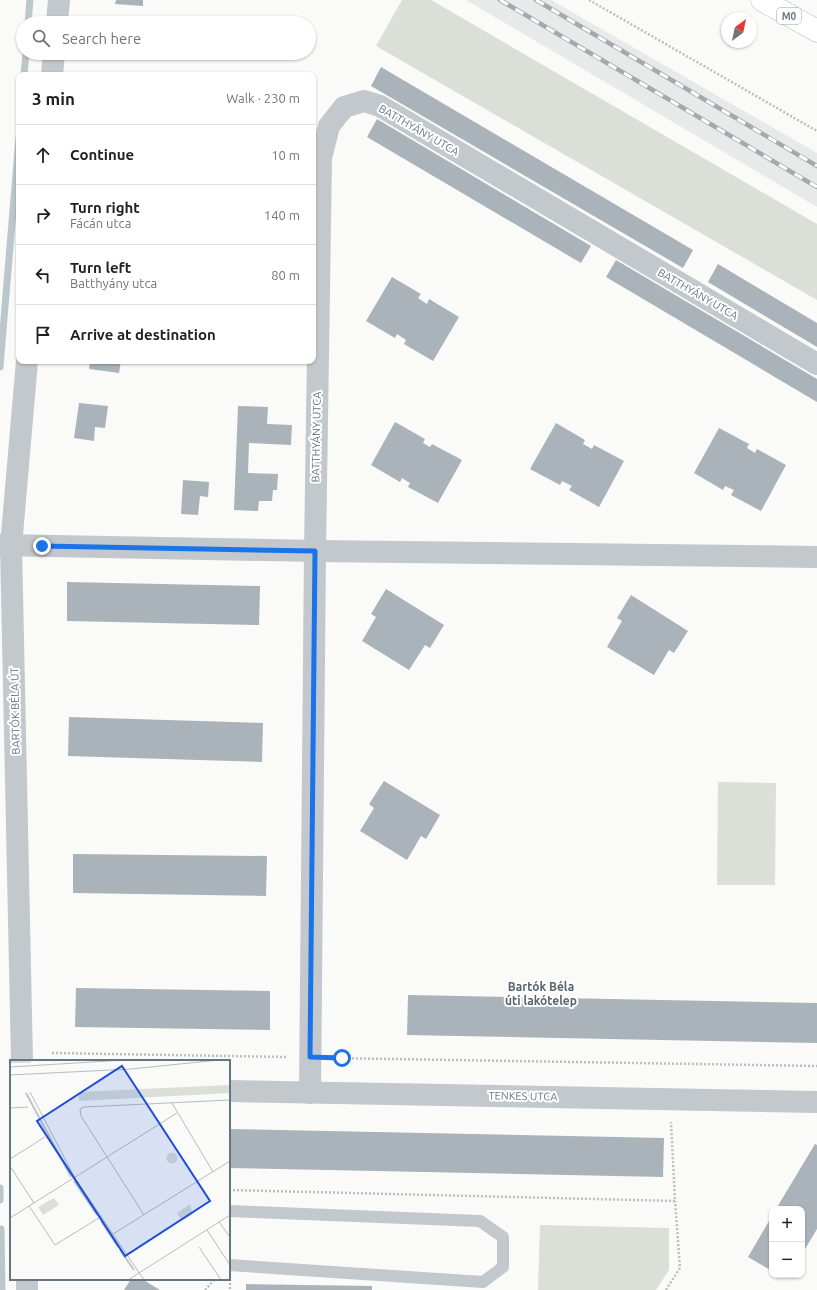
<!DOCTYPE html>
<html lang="en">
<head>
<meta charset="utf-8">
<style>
	body { margin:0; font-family:Ubuntu,sans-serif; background:#f6f6f6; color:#202124 }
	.controls { position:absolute; right:12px; bottom:12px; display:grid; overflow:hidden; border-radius:8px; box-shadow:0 1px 3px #0004 }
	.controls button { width:36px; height:36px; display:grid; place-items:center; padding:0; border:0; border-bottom:1px solid #e0e0e0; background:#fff; color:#202124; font:20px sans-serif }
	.compass { position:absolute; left:721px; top:12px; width:36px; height:36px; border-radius:50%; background:#fff; box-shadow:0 1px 3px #0004; rotate:33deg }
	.stop { position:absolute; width:12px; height:12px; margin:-9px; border:3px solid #1a73e8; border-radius:50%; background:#fff }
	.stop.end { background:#1a73e8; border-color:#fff; box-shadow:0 1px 4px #0008 }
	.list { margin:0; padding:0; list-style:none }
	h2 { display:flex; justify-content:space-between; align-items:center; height:52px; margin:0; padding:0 16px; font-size:17px }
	h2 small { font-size:13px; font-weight:400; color:#757577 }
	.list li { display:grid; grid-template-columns:26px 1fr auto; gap:12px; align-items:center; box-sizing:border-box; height:60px; padding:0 16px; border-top:1px solid #e0e0e0 }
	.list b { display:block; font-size:15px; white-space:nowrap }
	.list p { margin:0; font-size:13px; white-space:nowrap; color:#757577 }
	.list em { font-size:13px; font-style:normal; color:#757577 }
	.icon { flex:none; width:22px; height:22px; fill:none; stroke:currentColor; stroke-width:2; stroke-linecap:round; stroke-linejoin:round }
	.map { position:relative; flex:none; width:817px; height:1290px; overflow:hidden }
	.search { position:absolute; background:#fff; box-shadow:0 1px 3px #0004; left:16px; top:16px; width:300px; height:44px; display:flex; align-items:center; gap:10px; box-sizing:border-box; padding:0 14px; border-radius:22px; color:#757577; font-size:15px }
	.panel { position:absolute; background:#fff; box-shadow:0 1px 3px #0004; left:16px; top:72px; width:300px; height:292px; border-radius:8px }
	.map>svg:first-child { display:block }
	.built { fill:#e8e9e9 }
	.green { fill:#dadfd7 }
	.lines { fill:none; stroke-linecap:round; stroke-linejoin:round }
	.stream { stroke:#bbc7cb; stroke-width:7 }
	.building { fill:#aab3b9 }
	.highway-casing { stroke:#b4b9bd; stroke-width:23 }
	.path { stroke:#bbbfc2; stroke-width:2.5; stroke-dasharray:2 2; stroke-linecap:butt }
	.lane { stroke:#c3c8cc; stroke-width:12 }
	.street { stroke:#c3c8cc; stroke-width:22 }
	.highway { stroke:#fff; stroke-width:22 }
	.rail-casing { stroke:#a2aab0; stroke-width:4.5 }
	.rail { stroke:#fff; stroke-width:3; stroke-dasharray:9; stroke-linecap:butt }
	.route { stroke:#1a73e8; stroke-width:5 }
	.labels { text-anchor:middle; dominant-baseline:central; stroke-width:4; stroke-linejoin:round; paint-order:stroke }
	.shield { fill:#fff; stroke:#939fa8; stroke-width:1 }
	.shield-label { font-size:10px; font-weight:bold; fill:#657683 }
	.street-label { font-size:11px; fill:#657683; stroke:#fff }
	.neighbourhood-label { font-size:12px; font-weight:bold; fill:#57646e; stroke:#fff }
	.inset-river { fill:none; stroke:#bbc7cb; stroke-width:2 }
	.inset-road { fill:none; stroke:#b5bdc2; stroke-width:1 }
	.view { fill:#1d4ed8; fill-opacity:0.15; stroke:#1d4ed8; stroke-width:2 }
	.inset-edge { fill:none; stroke:#657683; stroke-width:2 }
</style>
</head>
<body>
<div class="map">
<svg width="817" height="1290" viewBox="0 0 817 1290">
	<rect width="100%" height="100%" fill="#fafaf8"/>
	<path class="built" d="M466 0H551L817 153V207Z"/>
	<g class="green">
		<path d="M402 0H431L817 224V300L376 46Z"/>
		<path d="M718 782 776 783 775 885H717Z"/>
		<path d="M540 1225 669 1228V1270L656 1290H538Z"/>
	</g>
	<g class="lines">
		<g class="stream">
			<path d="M28 23 30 0"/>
			<path d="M24 75 26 53"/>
			<path d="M0 367 19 138"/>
			<path d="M0 1188V1200"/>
			<path d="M1 1229 2 1290"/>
		</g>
	</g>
	<g class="building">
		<path d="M116 0H143V6L115 4Z"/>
		<path d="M116 16 157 17V23H116Z"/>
		<path d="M115 53H156V56L115 55Z"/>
		<path d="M381 67 693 250 683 268 371 86Z"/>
		<path d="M377 119 591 246 581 263 367 137Z"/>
		<path d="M616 260 817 379V402L606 277Z"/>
		<path d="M718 264 817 323V347L708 282Z"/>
		<path d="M392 277 421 294 418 298 427 304 429 299 459 317 433 361 404 344 406 340 397 334 395 338 366 321Z"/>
		<path d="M90 361H121L119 373 89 369Z"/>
		<path d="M79 403 108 406 105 428 95 427 94 441 74 438Z"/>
		<path d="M238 406 268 407 267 424 292 425 291 445 249 443 248 473 278 474 277 490H273L272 501H259L258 511 234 510Z"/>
		<path d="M395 422 425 439 423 443 430 447 432 444 462 460 438 503 408 487 410 483 402 478 400 482 371 465Z"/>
		<path d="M556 423 585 440 583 444 592 449 594 445 624 461 599 507 569 490 572 486 562 481 560 485 530 469Z"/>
		<path d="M719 428 749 444 747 448 755 453 757 449 786 465 761 511 731 495 734 490 725 486 723 490 694 473Z"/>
		<path d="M183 480 209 482 208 497 200 496 198 515 181 514Z"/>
		<path d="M67 582 260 586 259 625 67 621Z"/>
		<path d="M386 589 444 625 430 648 425 645 409 670 362 641 376 617 371 614Z"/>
		<path d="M631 595 688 631 674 653 669 650 654 675 607 647 622 621 617 618Z"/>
		<path d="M69 717 263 723 262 762 68 756Z"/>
		<path d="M384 781 440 815 426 839 421 836 407 860 360 831 374 808 369 804Z"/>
		<path d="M73 854 267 856 266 896 73 893Z"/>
		<path d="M76 988 270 991V1030L75 1027Z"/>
		<path d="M408 995 817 1003V1043L407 1035Z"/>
		<path d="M229 1129 664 1138 663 1177 229 1168Z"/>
		<path d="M815 1144 817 1145V1229L802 1254V1209H776Z"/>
		<path d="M772 1216V1271L748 1257Z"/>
		<path d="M131 1279H142L160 1290H124Z"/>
		<path d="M246 1284 372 1286V1290H246Z"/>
	</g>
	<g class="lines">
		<defs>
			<path id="highway" d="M762 0 817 31"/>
		</defs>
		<use href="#highway" class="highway-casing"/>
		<g class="path">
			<path d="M589 0 817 131"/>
			<path d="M52 1053 287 1057"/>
			<path d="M332 1058 817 1066"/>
			<path d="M229 1190 675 1201 671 1122"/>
			<path d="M230 1283V1290"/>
			<path d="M205 1290 215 1279"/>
			<path d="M666 1290 680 1268 675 1201"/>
		</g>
		<path class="lane" d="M229 1211 480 1221 503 1237V1267L483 1282 229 1265"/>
		<g class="street">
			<path d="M57 23 59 0"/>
			<path d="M52 75 54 53"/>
			<path d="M0 545 315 551 817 557"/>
			<path d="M22 1061 11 546 27 361"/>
			<path d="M229 1091 817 1102"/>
			<path d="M310 1093 315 551 321 158 329 126 344 107 364 101 380 106 817 364"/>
			<path d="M27 1279V1290"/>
		</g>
		<use href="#highway" class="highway"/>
		<defs>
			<g id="rail">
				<path d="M500 0 817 187"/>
				<path d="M536 0 817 166"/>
			</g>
		</defs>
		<use href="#rail" class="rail-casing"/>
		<use href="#rail" class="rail"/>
	</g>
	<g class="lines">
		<path class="route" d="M42 546 315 551 310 1057 342 1058"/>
	</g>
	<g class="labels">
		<rect class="shield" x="777" y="8" width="24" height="16" rx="3"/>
		<g class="shield-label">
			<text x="789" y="16">M0</text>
		</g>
		<g class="street-label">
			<text transform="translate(419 130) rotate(30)">BATTHYÁNY UTCA</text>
			<text transform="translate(698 294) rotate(30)">BATTHYÁNY UTCA</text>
			<text transform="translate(316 437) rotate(-89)">BATTHYÁNY UTCA</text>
			<text transform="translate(15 711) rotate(-91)">BARTÓK BÉLA ÚT</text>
			<text transform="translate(523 1096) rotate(1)">TENKES UTCA</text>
		</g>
		<g class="neighbourhood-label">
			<text x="541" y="986">Bartók Béla<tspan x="541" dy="14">úti lakótelep</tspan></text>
		</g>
	</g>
	<g transform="translate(10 1060)">
		<rect width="220" height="220" fill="#fafaf8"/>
		<path d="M220 25V33L69 41V32ZM156.5 98a5.5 5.5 0 1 1 11 0a5.5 5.5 0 1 1-11 0ZM44 138 49 145 33 155 28 147ZM180 144 183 154 172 161 167 153Z" fill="#dadfd7"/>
		<path class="inset-river" d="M16 33 61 117M64 121 87 155M91 161 108 187M110 190 124 210"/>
		<path class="inset-road" d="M0 2H21M0 7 115 0M0 15 121 9 209 0M20 32 65 118 134 220M162 43 203 112M0 48 18 47M0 99 35 77M0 106 24 143M19 146 45 185 92 156M134 155 71 56 70 49 74 47 220 40M0 158 167 53M209 162 220 177M197 170 220 205M103 174 220 101M189 187 211 220M118 220 220 155"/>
		<path class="view" d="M112 6 200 141 115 196 27 61Z"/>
		<rect width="220" height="220" class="inset-edge"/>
	</g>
</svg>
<div class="controls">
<button>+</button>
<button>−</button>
</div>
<svg class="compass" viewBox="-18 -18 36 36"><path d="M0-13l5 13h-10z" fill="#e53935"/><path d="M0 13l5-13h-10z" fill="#757577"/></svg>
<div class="stop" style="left:342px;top:1058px"></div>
<div class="stop end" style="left:42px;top:546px"></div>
<div class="search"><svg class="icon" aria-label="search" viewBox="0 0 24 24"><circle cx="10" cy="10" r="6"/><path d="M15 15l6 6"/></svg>Search here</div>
<section class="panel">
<h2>3 min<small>Walk · 230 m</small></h2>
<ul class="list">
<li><svg class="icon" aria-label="ahead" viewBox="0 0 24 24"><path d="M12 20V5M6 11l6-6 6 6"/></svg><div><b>Continue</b></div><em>10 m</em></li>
<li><svg class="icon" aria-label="right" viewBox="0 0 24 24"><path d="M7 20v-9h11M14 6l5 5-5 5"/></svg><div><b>Turn right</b><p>Fácán utca</p></div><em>140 m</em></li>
<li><svg class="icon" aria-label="left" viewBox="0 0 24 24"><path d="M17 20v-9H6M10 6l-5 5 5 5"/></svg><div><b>Turn left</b><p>Batthyány utca</p></div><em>80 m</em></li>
<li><svg class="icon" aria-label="arrive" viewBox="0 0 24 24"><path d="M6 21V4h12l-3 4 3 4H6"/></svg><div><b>Arrive at destination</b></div></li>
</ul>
</section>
</div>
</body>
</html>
